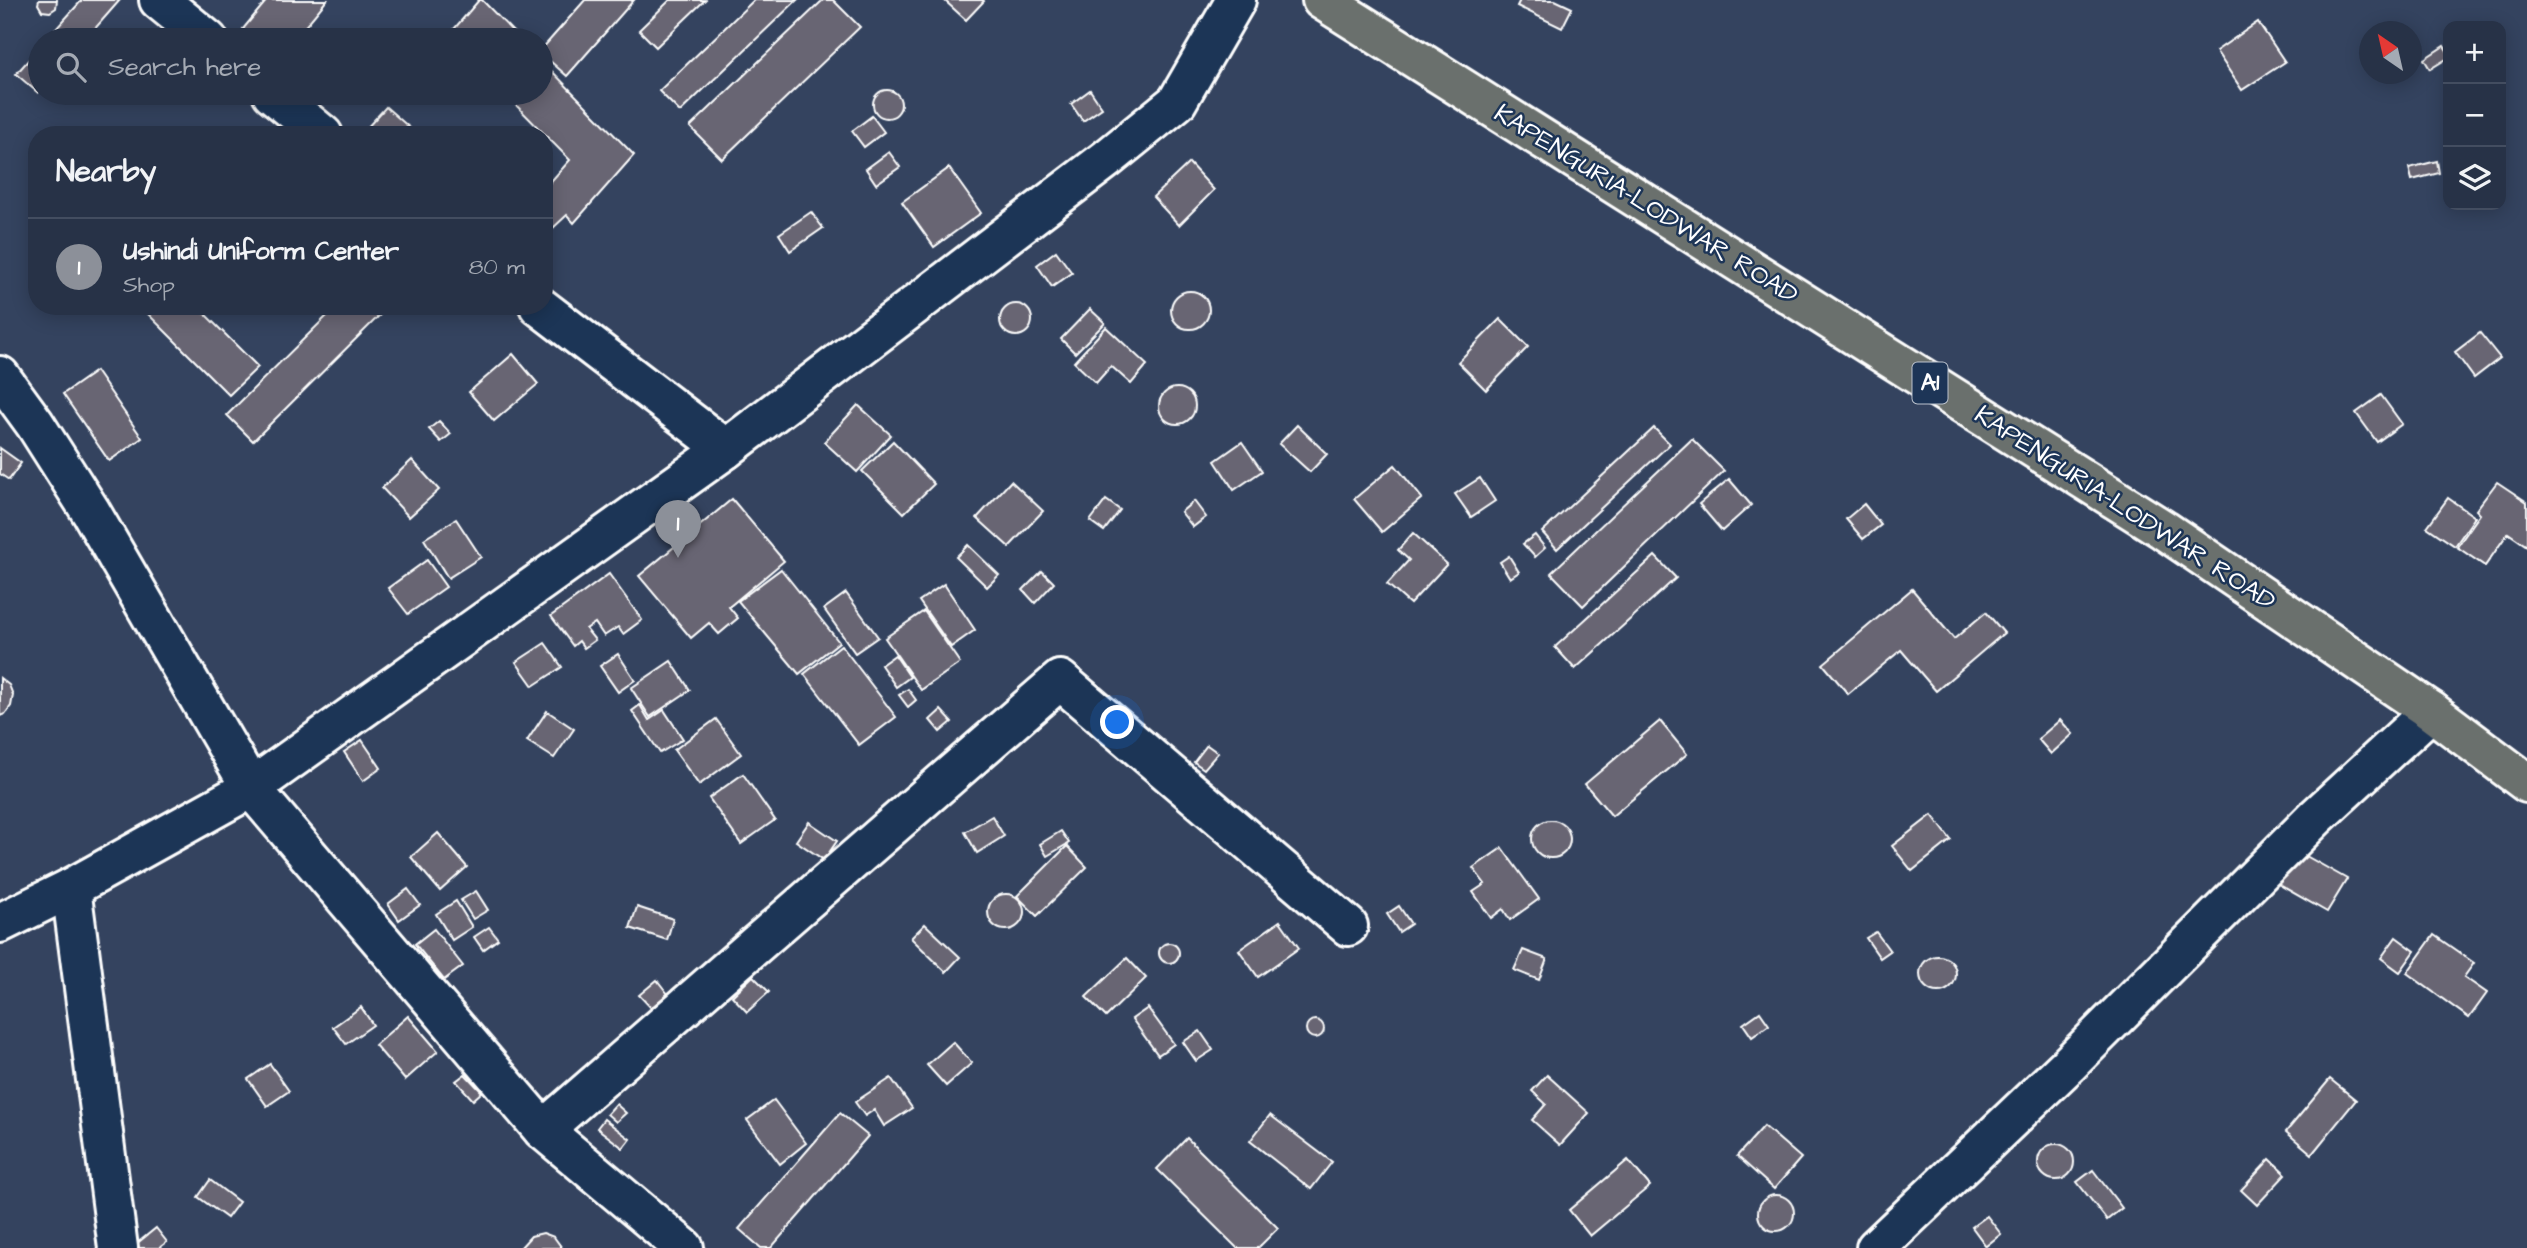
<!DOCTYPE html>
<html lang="en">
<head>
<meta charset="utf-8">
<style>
	body { margin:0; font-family:"Architects Daughter",sans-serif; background:#2f3a4e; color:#f1f3f6 }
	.controls { position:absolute; right:21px; top:21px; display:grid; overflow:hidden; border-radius:14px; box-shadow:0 4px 18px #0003 }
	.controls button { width:63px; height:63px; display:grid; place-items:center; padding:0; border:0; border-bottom:2px solid #434d60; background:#273247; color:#f1f3f6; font:35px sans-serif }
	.compass { position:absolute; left:2359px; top:21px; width:63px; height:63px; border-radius:50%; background:#273247; box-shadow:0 4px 18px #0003; rotate:326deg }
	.you { position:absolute; left:1118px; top:723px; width:24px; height:24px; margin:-18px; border:5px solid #fff; border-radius:50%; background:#1a73e8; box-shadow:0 0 0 10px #1a73e833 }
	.badge { display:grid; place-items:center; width:46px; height:46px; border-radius:50%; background:#8c9099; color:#fff; font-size:23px; font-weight:700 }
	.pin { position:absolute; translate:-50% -58px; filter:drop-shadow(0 2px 4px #0008) }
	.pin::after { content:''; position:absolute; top:37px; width:24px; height:21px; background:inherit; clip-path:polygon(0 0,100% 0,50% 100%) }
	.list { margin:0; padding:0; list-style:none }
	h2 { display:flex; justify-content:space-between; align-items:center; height:91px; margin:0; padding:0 28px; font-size:30px }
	h2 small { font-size:23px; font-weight:400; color:#a4aab4 }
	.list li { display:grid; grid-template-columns:46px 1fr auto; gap:21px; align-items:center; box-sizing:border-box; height:98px; padding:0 28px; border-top:2px solid #434d60 }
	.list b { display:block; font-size:26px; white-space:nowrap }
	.list p { margin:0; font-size:23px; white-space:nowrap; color:#a4aab4 }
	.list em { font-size:23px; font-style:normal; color:#a4aab4 }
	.icon { flex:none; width:38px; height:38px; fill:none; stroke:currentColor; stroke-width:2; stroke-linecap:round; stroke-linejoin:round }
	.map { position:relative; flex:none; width:2527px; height:1248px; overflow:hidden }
	.search { position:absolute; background:#273247; box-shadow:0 4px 18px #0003; left:28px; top:28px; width:525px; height:77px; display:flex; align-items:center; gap:18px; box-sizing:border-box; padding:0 24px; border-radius:38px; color:#a4aab4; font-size:26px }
	.panel { position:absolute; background:#273247; box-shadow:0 4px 18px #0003; left:28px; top:126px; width:525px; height:189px; border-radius:28px }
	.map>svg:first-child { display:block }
	.building { fill:#686573; stroke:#fff; stroke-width:2 }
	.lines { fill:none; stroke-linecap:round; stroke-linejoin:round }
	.street-casing { stroke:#fff; stroke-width:44 }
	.secondary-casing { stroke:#fff; stroke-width:44 }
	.highway-casing { stroke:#fff; stroke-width:44 }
	.street { stroke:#1d3557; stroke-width:38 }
	.secondary { stroke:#1d3557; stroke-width:38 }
	.highway { stroke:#6b706d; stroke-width:38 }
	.labels { text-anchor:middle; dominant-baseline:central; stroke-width:5; stroke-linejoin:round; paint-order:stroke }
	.shield { fill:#1d3557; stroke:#bbc2cd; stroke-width:2 }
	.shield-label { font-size:24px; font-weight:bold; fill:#fff }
	.street-label { font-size:26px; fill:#fff; stroke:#1d3557 }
</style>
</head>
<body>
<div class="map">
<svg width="2527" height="1248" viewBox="0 0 2527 1248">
	<rect width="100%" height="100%" fill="#34435f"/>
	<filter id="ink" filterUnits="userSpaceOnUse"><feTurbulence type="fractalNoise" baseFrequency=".0143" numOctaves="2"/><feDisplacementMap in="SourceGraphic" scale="14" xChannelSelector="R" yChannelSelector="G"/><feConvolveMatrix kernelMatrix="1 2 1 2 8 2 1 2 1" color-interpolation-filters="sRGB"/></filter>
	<g filter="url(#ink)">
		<g class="building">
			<path d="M39 0H57L56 8 50 12 42 11 38 4Z"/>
			<path d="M82 0H120L85 40H46Z"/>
			<path d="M267 0H327L294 40H256L243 29Z"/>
			<path d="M479 0H482L521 40H452L448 36Z"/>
			<path d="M585 0H634L567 76 541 53V50Z"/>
			<path d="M670 0H705L656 47 639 30Z"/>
			<path d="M754 0H797L680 112 659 91Z"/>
			<path d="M823 0H833L860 27 722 159 690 127Z"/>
			<path d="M944 0H983L984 1 966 20Z"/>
			<path d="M1520 0H1555L1572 8 1562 28 1517 6Z"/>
			<path d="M2258 22 2285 62 2242 90 2216 51Z"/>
			<path d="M2444 46 2448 52V58L2430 69 2424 59Z"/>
			<path d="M40 47V91L38 93 16 74Z"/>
			<path d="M541 60 634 155 574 223 567 215 551 230 544 224V203L549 198 544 189 570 160 504 93H541Z"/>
			<circle cx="887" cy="104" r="14"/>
			<path d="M1090 90 1102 108 1083 121 1071 104Z"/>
			<path d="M386 107 410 128 404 135H371L365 130Z"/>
			<path d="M872 116 884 132 864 147 852 131Z"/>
			<path d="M889 152 900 167 876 184 866 169Z"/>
			<path d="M2437 161 2439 173 2412 180 2409 168Z"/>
			<path d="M1189 163 1214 190 1179 225 1153 197Z"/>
			<path d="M949 168 981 213 934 247 902 202Z"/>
			<path d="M811 212 823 228 790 251 779 234Z"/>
			<path d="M1056 251 1072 273 1052 287 1037 265Z"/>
			<circle cx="1190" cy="310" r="19"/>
			<circle cx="1016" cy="320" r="16"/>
			<path d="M140 306H197L258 367 229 395Z"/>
			<path d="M337 306H389L253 441 227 415Z"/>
			<path d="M1090 309 1105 323 1075 353 1061 339Z"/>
			<path d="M1500 319 1528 347 1486 390 1458 362Z"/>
			<path d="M1106 327 1147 365 1131 384 1111 366 1096 383 1074 362Z"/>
			<path d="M2480 333 2500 358 2474 378 2455 352Z"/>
			<path d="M513 354 538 384 494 421 469 392Z"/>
			<path d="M96 371 142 438 109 461 63 394Z"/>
			<circle cx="1177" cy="406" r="18"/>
			<path d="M2381 395 2402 424 2377 442 2356 413Z"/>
			<path d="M858 405 891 435 857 472 824 442Z"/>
			<path d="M439 421 451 434 441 442 429 429Z"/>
			<path d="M1297 425 1327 454 1310 472 1279 444Z"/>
			<path d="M1654 428 1670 444 1557 549 1542 532Z"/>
			<path d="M1692 439 1724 471 1583 606 1551 573Z"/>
			<path d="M893 441 934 484 904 513 862 471Z"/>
			<path d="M1242 442 1262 471 1234 490 1215 461Z"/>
			<path d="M0 448 21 463 9 480 0 474Z"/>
			<path d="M412 460 439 490 409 517 382 488Z"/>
			<path d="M1395 465 1422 498 1382 532 1354 499Z"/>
			<path d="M1480 478 1495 501 1471 517 1455 494Z"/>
			<path d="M1729 479 1751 505 1722 531 1699 504Z"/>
			<path d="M1011 481 1043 511 1009 547 977 518Z"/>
			<path d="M2497 482 2527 502V546L2508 533 2485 566 2457 547 2480 514 2476 510Z"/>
			<path d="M2448 498 2475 517 2455 546 2427 527Z"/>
			<path d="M732 499 784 561 729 607 738 618 719 634 709 623 691 638 639 576Z"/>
			<path d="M1106 500 1120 510 1104 531 1090 521Z"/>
			<path d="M1194 501 1206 517 1193 527 1181 512Z"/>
			<path d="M1864 504 1881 525 1863 539 1846 519Z"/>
			<path d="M456 519 481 557 448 578 424 539Z"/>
			<path d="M1413 533 1447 564 1410 604 1387 584 1409 560 1398 550Z"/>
			<path d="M1535 535 1545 548 1535 557 1523 544Z"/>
			<path d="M968 545 999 575 987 587 956 557Z"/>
			<path d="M1509 556 1519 572 1510 578 1500 562Z"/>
			<path d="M1655 556 1676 578 1575 669 1555 647Z"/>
			<path d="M427 560 446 587 408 614 388 588Z"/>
			<path d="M781 569 839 642 799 674 738 601Z"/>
			<path d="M1042 571 1054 583 1035 603 1023 590Z"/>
			<path d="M609 574 642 620 623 634 618 627 604 636 595 623 586 629 595 640 584 648 579 641 573 646 551 616Z"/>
			<path d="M944 584 975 630 951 647 919 601Z"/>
			<path d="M1912 589 1954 639 1986 612 2004 633 1936 691 1901 650 1848 694 1823 664Z"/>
			<path d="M846 593 878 637 855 653 824 609Z"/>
			<path d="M924 611 960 663 921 690 885 638Z"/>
			<path d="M545 643 562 667 533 686 516 662Z"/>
			<path d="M841 645 896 717 859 745 804 674Z"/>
			<path d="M618 654 635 680 618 692 600 666Z"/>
			<path d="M895 655 910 677 896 687 881 665Z"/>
			<path d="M671 661 690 690 650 717 631 688Z"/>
			<path d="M0 678 9 685 13 695 11 706 5 714 0 716Z"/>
			<path d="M908 689 916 700 908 707 899 695Z"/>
			<path d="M640 705 649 720 664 710 683 739 660 753 632 711Z"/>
			<path d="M941 710 952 722 940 732 930 720Z"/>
			<path d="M547 711 574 729 554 758 527 741Z"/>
			<path d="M716 719 741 754 699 785 674 750Z"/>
			<path d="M2060 720 2073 734 2051 754 2038 739Z"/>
			<path d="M1660 721 1687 754 1612 816 1585 784Z"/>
			<path d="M362 740 381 768 363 781 344 752Z"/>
			<path d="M1207 745 1218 753 1204 769 1194 762Z"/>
			<path d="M743 774 775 820 741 844 709 798Z"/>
			<path d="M1932 815 1951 840 1912 871 1892 846Z"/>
			<path d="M992 816 1004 836 977 853 965 832Z"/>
			<circle cx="1551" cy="839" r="19"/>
			<path d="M809 822 837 841 824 860 796 841Z"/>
			<path d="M1061 831 1069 843 1047 856 1040 844Z"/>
			<path d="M438 833 467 867 440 891 411 857Z"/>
			<path d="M1067 846 1087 867 1037 916 1017 896Z"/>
			<path d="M2290 847 2347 879 2327 912 2271 880Z"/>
			<path d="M1502 848 1539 899 1510 920 1503 909 1491 918 1473 892 1485 884 1473 868Z"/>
			<path d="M408 889 420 905 399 920 388 904Z"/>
			<path d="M476 891 488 910 473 919 461 900Z"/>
			<circle cx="1006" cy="912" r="18"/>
			<path d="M456 901 472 927 452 940 436 914Z"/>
			<path d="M1399 906 1411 924 1399 932 1387 914Z"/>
			<path d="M637 907 673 919 667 940 630 928Z"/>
			<path d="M1280 921 1299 948 1258 977 1239 950Z"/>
			<path d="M925 924 960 957 946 972 911 938Z"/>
			<path d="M489 927 498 939 483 950 474 937Z"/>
			<path d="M434 929 463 966 444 980 415 944Z"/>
			<path d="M1876 932 1890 951 1880 958 1866 938Z"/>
			<path d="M2434 935 2474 963 2464 977 2487 993 2469 1018 2407 973Z"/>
			<path d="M2396 937 2415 951 2400 972 2381 958Z"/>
			<circle cx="1169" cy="953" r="10"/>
			<path d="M1523 950 1547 959 1539 980 1514 970Z"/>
			<circle cx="1938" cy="974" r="18"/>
			<path d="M1127 958 1146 978 1106 1017 1086 997Z"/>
			<path d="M753 976 769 992 747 1012 732 996Z"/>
			<path d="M657 980 668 994 651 1008 639 995Z"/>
			<path d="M361 1007 373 1025 346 1044 333 1027Z"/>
			<path d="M1148 1008 1174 1044 1158 1055 1132 1019Z"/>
			<path d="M1760 1012 1769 1025 1752 1037 1743 1024Z"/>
			<path d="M408 1016 438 1051 405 1080 375 1045Z"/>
			<circle cx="1315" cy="1029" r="9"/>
			<path d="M1200 1031 1213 1050 1196 1061 1183 1042Z"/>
			<path d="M953 1042 972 1063 946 1086 927 1065Z"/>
			<path d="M270 1064 289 1091 267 1106 248 1079Z"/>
			<path d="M465 1074 482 1092 473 1100 456 1081Z"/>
			<path d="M1547 1075 1589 1113 1560 1145 1532 1120 1546 1104 1532 1091Z"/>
			<path d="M891 1078 912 1108 884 1126 874 1110 865 1116 855 1102Z"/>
			<path d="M2330 1079 2356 1100 2312 1154 2286 1132Z"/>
			<path d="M774 1100 806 1143 780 1164 747 1120Z"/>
			<path d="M616 1104 626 1113 616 1122 607 1114Z"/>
			<path d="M840 1113 868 1136 771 1248H761L739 1229Z"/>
			<path d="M1270 1115 1332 1162 1311 1189 1250 1141Z"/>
			<path d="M604 1119 630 1139 623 1148 597 1128Z"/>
			<path d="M1764 1126 1801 1158 1774 1189 1737 1156Z"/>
			<path d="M1187 1138 1278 1228 1258 1248H1237L1157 1169Z"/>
			<circle cx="2056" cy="1162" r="18"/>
			<path d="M2270 1159 2286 1174 2257 1205 2241 1190Z"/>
			<path d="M1628 1160 1650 1186 1590 1236 1569 1210Z"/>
			<path d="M2093 1170 2122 1208 2107 1220 2077 1182Z"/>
			<path d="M210 1180 239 1202 227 1218 198 1197Z"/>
			<circle cx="1776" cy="1213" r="18"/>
			<path d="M1987 1216 2001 1234 1986 1246 1972 1227Z"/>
			<path d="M156 1228 167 1242 159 1248H137L135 1245Z"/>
			<path d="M543 1233 554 1237 562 1248H520L531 1236Z"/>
		</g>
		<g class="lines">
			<defs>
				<g id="street">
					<path d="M159 0 208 40"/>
					<path d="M272 93 323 135"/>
					<path d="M539 306 726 449"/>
					<path d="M0 376 35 424 91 512 251 788 543 1130 1060 680 1348 926"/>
					<path d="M71 888 118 1248"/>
					<path d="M543 1130 684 1248"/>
					<path d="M1876 1248 2069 1064 2316 817 2431 711"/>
				</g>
				<path id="secondary" d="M0 923 71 888 251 788 726 449 1108 158 1177 102 1236 0"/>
				<path id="highway" d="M1322 0 2164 530 2431 711 2527 783"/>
			</defs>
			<use href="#street" class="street-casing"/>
			<use href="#secondary" class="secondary-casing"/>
			<use href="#highway" class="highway-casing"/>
			<use href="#street" class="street"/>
			<use href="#secondary" class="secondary"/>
			<use href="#highway" class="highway"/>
		</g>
	</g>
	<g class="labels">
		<rect class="shield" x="1912.5" y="362.5" width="35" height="41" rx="5"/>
		<g class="shield-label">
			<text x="1930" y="383">A1</text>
		</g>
		<g class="street-label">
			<text transform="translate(1646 204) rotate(32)">KAPENGURIA-LODWAR ROAD</text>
			<text transform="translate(2125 508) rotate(33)">KAPENGURIA-LODWAR ROAD</text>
		</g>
	</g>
</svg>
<div class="controls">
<button>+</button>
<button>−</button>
<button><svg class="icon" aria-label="layers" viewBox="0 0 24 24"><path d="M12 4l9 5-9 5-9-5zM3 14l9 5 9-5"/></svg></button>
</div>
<svg class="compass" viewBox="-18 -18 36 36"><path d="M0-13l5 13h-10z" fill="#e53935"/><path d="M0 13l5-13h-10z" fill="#a4aab4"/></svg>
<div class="you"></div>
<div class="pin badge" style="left:678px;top:558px">1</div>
<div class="search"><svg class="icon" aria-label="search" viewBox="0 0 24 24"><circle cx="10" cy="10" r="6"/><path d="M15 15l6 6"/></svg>Search here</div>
<section class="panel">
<h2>Nearby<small></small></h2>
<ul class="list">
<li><span class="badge">1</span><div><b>Ushindi Uniform Center</b><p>Shop</p></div><em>80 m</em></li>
</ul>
</section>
</div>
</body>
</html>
